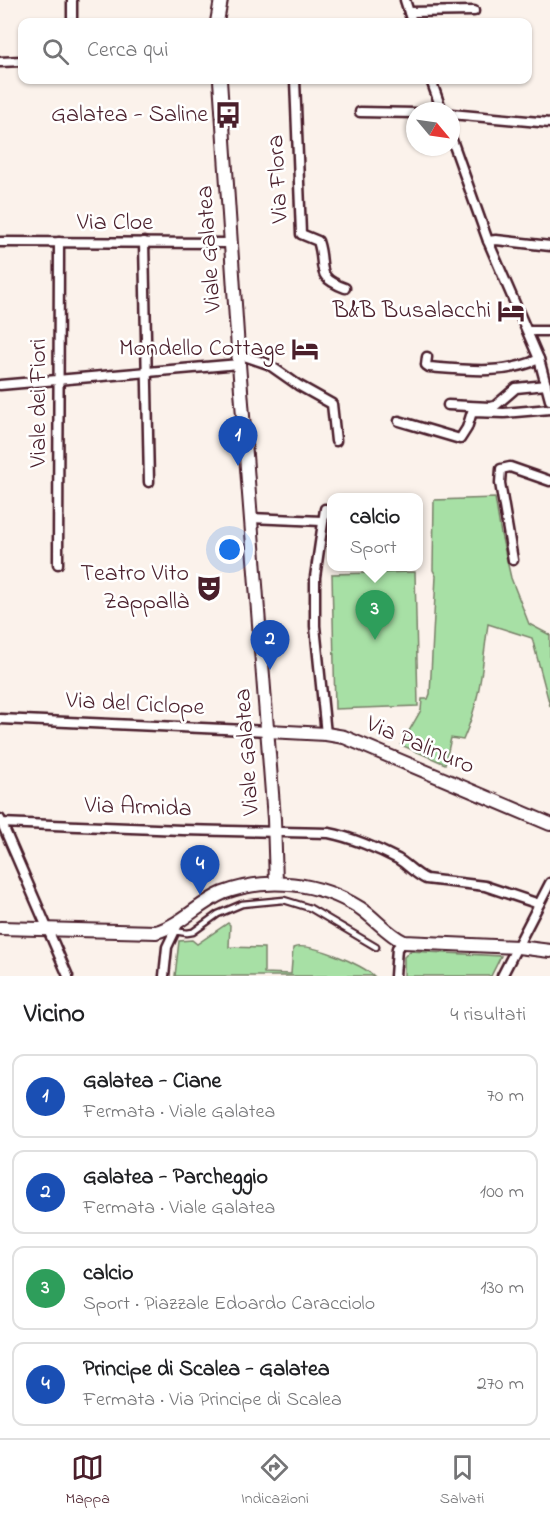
<!DOCTYPE html>
<html lang="it">
<head>
<meta charset="utf-8">
<style>
	body { margin:0; font-family:"Indie Flower",sans-serif; background:#f6f6f6; color:#202124 }
	.compass { position:absolute; left:406px; top:102px; width:54px; height:54px; border-radius:50%; background:#fff; box-shadow:0 2px 4px #0004; rotate:119deg }
	.you { position:absolute; left:230px; top:550px; width:21px; height:21px; margin:-15px; border:4px solid #fff; border-radius:50%; background:#1a73e8; box-shadow:0 0 0 9px #1a73e833 }
	.badge { display:grid; place-items:center; width:39px; height:39px; border-radius:50%; background:#4a1f2b; color:#fff; font-size:20px; font-weight:700 }
	.pin { position:absolute; translate:-50% -50px; filter:drop-shadow(0 2px 3px #0008) }
	.pin::after { content:''; position:absolute; top:32px; width:21px; height:18px; background:inherit; clip-path:polygon(0 0,100% 0,50% 100%) }
	.popup { position:absolute; left:327px; top:493px; width:96px; height:78px; box-sizing:border-box; display:grid; place-content:center; border-radius:12px; background:#fff; filter:drop-shadow(0 2px 4px #0005); font-size:20px; white-space:nowrap; color:#757577 }
	.popup b { font-size:22px; color:#202124 }
	.popup::after { content:''; position:absolute; left:50%; top:100%; margin-left:-12px; border:12px solid transparent; border-top-color:#fff }
	.list { margin:0; padding:0; list-style:none }
	h2 { display:flex; justify-content:space-between; align-items:center; height:78px; margin:0; padding:0 24px; font-size:26px }
	h2 small { font-size:20px; font-weight:400; color:#757577 }
	.list li { display:grid; grid-template-columns:39px 1fr auto; gap:18px; align-items:center; box-sizing:border-box; height:84px; margin:0 12px 12px; padding:0 12px; border:2px solid #e0e0e0; border-radius:12px }
	.list b { display:block; font-size:22px; white-space:nowrap }
	.list p { margin:0; font-size:20px; white-space:nowrap; color:#757577 }
	.list em { font-size:20px; font-style:normal; color:#757577 }
	.icon { flex:none; width:33px; height:33px; fill:none; stroke:currentColor; stroke-width:2; stroke-linecap:round; stroke-linejoin:round }
	.map { position:relative; flex:none; width:550px; height:976px; overflow:hidden }
	.search { position:absolute; background:#fff; box-shadow:0 2px 4px #0004; left:18px; right:18px; top:18px; height:66px; display:flex; align-items:center; gap:15px; box-sizing:border-box; padding:0 21px; border-radius:12px; color:#757577; font-size:22px }
	.sheet { height:462px; background:#fff }
	nav { display:flex; justify-content:space-around; align-items:center; box-sizing:border-box; height:84px; border-top:2px solid #e0e0e0; background:#fff; font-size:16px; color:#757577 }
	nav a { display:grid; justify-items:center; gap:3px }
	nav .on { color:#4a1f2b }
	.map>svg:first-child { display:block }
	.green { fill:#a7e0a5; stroke:#788068; stroke-width:1.5 }
	.lines { fill:none; stroke-linecap:round; stroke-linejoin:round }
	.lane-casing { stroke:#4a1f2b; stroke-width:9 }
	.street-casing { stroke:#4a1f2b; stroke-width:13 }
	.secondary-casing { stroke:#4a1f2b; stroke-width:16 }
	.lane { stroke:#fff; stroke-width:4.5 }
	.street { stroke:#fff; stroke-width:8 }
	.secondary { stroke:#fff; stroke-width:12 }
	.labels { text-anchor:middle; dominant-baseline:central; stroke-width:5; stroke-linejoin:round; paint-order:stroke }
	.poi-label { font-size:24px; fill:#4a1f2b; stroke:#fff; text-anchor:end }
	.street-label { font-size:24px; fill:#4a1f2b; stroke:#fff }
</style>
</head>
<body>
<div class="map">
<svg width="550" height="976" viewBox="0 0 550 976">
	<rect width="100%" height="100%" fill="#fbf2eb"/>
	<filter id="ink" filterUnits="userSpaceOnUse"><feTurbulence type="fractalNoise" baseFrequency=".0167" numOctaves="2"/><feDisplacementMap in="SourceGraphic" scale="12" xChannelSelector="R" yChannelSelector="G"/><feConvolveMatrix kernelMatrix="1 2 1 2 8 2 1 2 1" color-interpolation-filters="sRGB"/></filter>
	<g filter="url(#ink)">
		<g class="green">
			<path d="M495 498 501 534 511 578 529 624 550 635V706L532 638 488 624C482 667 481 699 463 740L451 738 445 764 401 745 421 710 422 699H428L430 694 436 576 433 570 434 500Z"/>
			<path d="M415 572 418 706 335 709 332 574Z"/>
			<path d="M228 923 230 925 229 947 264 948V973L291 974 293 948C309 941 363 965 374 976H175L179 941 192 940 197 944Z"/>
			<path d="M410 951 501 956 491 976H404V957Z"/>
		</g>
		<g class="lines">
			<defs>
				<path id="lane" d="M174 931 187 933 193 932 218 914 242 904 284 900 310 908 376 947"/>
				<g id="street">
					<path d="M405 0 412 22"/>
					<path d="M409 12 474 11"/>
					<path d="M72 22V0"/>
					<path d="M0 62 22 61"/>
					<path d="M295 80 301 234 318 241C327 268 313 276 345 288"/>
					<path d="M431 80 442 111"/>
					<path d="M360 112 415 113"/>
					<path d="M451 114 550 123"/>
					<path d="M451 137 488 241 539 359 550 400"/>
					<path d="M488 241 496 240 550 246"/>
					<path d="M0 242 230 243"/>
					<path d="M144 242 149 482"/>
					<path d="M528 331H550"/>
					<path d="M238 354 268 364 298 385 332 404 336 441"/>
					<path d="M427 357 426 365 429 367C465 370 506 375 539 359"/>
					<path d="M0 385 239 364"/>
					<path d="M448 405 490 407 495 406 516 388 546 385"/>
					<path d="M399 421 460 439 467 428 472 412 504 413 550 409"/>
					<path d="M325 509 315 577V626L326 734"/>
					<path d="M250 518 322 521"/>
					<path d="M513 560 500 483 501 469 510 467 550 481"/>
					<path d="M58 564 59 242"/>
					<path d="M0 719 268 731"/>
					<path d="M0 819 68 976"/>
					<path d="M0 823 182 830 329 833C350 837 379 849 398 859 408 865 415 874 426 879L485 886 539 904"/>
					<path d="M164 976 167 947 179 922"/>
					<path d="M395 976 397 948 404 942"/>
					<path d="M502 976 550 883"/>
				</g>
				<g id="secondary">
					<path d="M217 22 221 0"/>
					<path d="M220 80 239 364 274 819 276 883"/>
					<path d="M268 731 326 734 344 737 550 824"/>
					<path d="M0 928 156 932C181 925 199 903 223 893 268 876 319 882 360 908 375 918 387 934 404 942L518 947 550 951"/>
				</g>
			</defs>
			<use href="#lane" class="lane-casing"/>
			<use href="#street" class="street-casing"/>
			<use href="#secondary" class="secondary-casing"/>
			<use href="#lane" class="lane"/>
			<use href="#street" class="street"/>
			<use href="#secondary" class="secondary"/>
		</g>
	</g>
	<defs>
		<symbol id="bus-bare" viewBox="-9 -9 18 18"><path d="M-5-6H5V4H4V6H2V4H-2V6H-4V4H-5ZM-3.5-4V0h7V-4ZM-3.5 1.2v1.5H-2V1.2ZM2 1.2v1.5H3.5V1.2Z" fill="#4a1f2b" stroke="#fff" stroke-width="2.5" paint-order="stroke"/></symbol>
		<symbol id="hotel-bare" viewBox="-9 -9 18 18"><path d="M-6-4.5h1.5V1H6V5H4.5V3h-9V5H-6ZM-4 0a1.8 1.8 0 1 1 3.6 0ZM.5 0V-2.5h3Q6-2.5 6 0Z" fill="#4a1f2b" stroke="#fff" stroke-width="2.5" paint-order="stroke"/></symbol>
		<symbol id="theatre-bare" viewBox="-9 -9 18 18"><path d="M-5-5.5Q0-4 5-5.5V0Q5 5 0 6Q-5 5-5 0ZM-3.3-2.5H-1v1.5H-3.3ZM1-2.5H3.3v1.5H1ZM-2.8 1Q0 5.5 2.8 1Z" fill="#4a1f2b" stroke="#fff" stroke-width="2.5" paint-order="stroke"/></symbol>
	</defs>
	<g fill-rule="evenodd">
		<use href="#bus-bare" x="209" y="96" width="38" height="38"/>
		<use href="#hotel-bare" x="492" y="292" width="38" height="38"/>
		<use href="#hotel-bare" x="286" y="330" width="38" height="38"/>
		<use href="#theatre-bare" x="190" y="569" width="38" height="38"/>
	</g>
	<g class="labels">
		<g class="poi-label">
			<text x="208" y="115">Galatea - Saline</text>
			<text x="491" y="311">B&amp;B Busalacchi</text>
			<text x="285" y="349">Mondello Cottage</text>
			<text x="189" y="574">Teatro Vito<tspan x="189" dy="28">Zappallà</tspan></text>
		</g>
		<g class="street-label">
			<text transform="translate(279 179) rotate(-93)">Via Flora</text>
			<text x="115" y="223">Via Cloe</text>
			<text transform="translate(210 249) rotate(-94)">Viale Galatea</text>
			<text transform="translate(39 403) rotate(-90)">Viale dei Fiori</text>
			<text transform="translate(135 705) rotate(3)">Via del Ciclope</text>
			<text transform="translate(420 746) rotate(23)">Via Palinuro</text>
			<text transform="translate(248 752) rotate(-94)">Viale Galatea</text>
			<text transform="translate(138 808) rotate(2)">Via Armida</text>
		</g>
	</g>
</svg>
<svg class="compass" viewBox="-18 -18 36 36"><path d="M0-13l5 13h-10z" fill="#e53935"/><path d="M0 13l5-13h-10z" fill="#757577"/></svg>
<div class="you"></div>
<div class="pin badge" style="left:238px;top:466px;background:#1a4fb4">1</div>
<div class="pin badge" style="left:270px;top:670px;background:#1a4fb4">2</div>
<div class="pin badge" style="left:375px;top:640px;background:#2e9e5b">3</div>
<div class="popup"><b>calcio</b>Sport</div>
<div class="pin badge" style="left:200px;top:895px;background:#1a4fb4">4</div>
<div class="search"><svg class="icon" aria-label="search" viewBox="0 0 24 24"><circle cx="10" cy="10" r="6"/><path d="M15 15l6 6"/></svg>Cerca qui</div>
</div>
<section class="sheet">
<h2>Vicino<small>4 risultati</small></h2>
<ul class="list">
<li><span class="badge" style="background:#1a4fb4">1</span><div><b>Galatea - Ciane</b><p>Fermata · Viale Galatea</p></div><em>70 m</em></li>
<li><span class="badge" style="background:#1a4fb4">2</span><div><b>Galatea - Parcheggio</b><p>Fermata · Viale Galatea</p></div><em>100 m</em></li>
<li><span class="badge" style="background:#2e9e5b">3</span><div><b>calcio</b><p>Sport · Piazzale Edoardo Caracciolo</p></div><em>130 m</em></li>
<li><span class="badge" style="background:#1a4fb4">4</span><div><b>Principe di Scalea - Galatea</b><p>Fermata · Via Principe di Scalea</p></div><em>270 m</em></li>
</ul>
</section>
<nav>
<a class="on"><svg class="icon" aria-label="map" viewBox="0 0 24 24"><path d="M3 6l6-2 6 2 6-2v14l-6 2-6-2-6 2zM9 4v14M15 6v14"/></svg>Mappa</a>
<a><svg class="icon" aria-label="directions" viewBox="0 0 24 24"><path d="M12 3l9 9-9 9-9-9zM9 14v-3h6M13 9l2 2-2 2"/></svg>Indicazioni</a>
<a><svg class="icon" aria-label="saved" viewBox="0 0 24 24"><path d="M7 4h10v16l-5-4-5 4z"/></svg>Salvati</a>
</nav>
</body>
</html>
